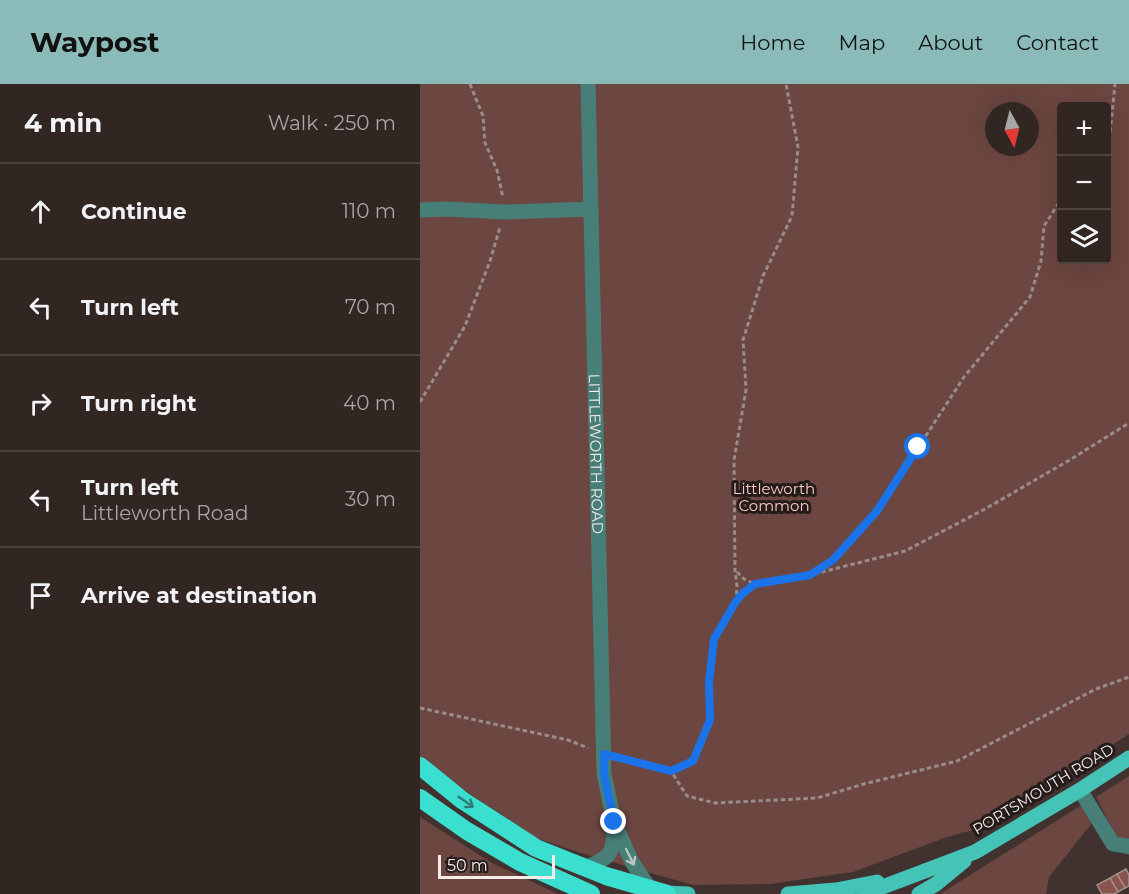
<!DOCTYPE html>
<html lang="en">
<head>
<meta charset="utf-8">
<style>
	body { margin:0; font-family:Montserrat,sans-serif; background:#3a2e2b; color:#f1f3f6 }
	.controls { position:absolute; right:18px; top:18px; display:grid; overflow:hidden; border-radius:6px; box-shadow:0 6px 24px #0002 }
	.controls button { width:54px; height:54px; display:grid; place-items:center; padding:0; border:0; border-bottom:2px solid #4d4341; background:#322623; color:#f1f3f6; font:30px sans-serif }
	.compass { position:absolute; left:565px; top:18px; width:54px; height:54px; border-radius:50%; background:#322623; box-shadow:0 6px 24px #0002; rotate:173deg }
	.scale { position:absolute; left:18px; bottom:15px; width:117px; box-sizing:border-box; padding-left:6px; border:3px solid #f7ecea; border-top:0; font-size:16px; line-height:21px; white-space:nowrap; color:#f7ecea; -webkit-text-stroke:4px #231c1b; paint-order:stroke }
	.stop { position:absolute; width:18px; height:18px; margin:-14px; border:4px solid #1a73e8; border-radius:50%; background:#fff }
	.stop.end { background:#1a73e8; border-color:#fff; box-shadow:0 2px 6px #0008 }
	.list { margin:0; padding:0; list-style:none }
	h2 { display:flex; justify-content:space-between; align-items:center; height:78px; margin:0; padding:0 24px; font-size:26px }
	h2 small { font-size:20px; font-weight:400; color:#a8a5a6 }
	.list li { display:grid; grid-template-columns:39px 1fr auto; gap:18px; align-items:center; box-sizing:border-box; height:96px; padding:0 24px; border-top:2px solid #4d4341 }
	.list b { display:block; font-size:22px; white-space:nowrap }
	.list p { margin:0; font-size:20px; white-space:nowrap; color:#a8a5a6 }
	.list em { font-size:20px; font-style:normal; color:#a8a5a6 }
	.icon { flex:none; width:33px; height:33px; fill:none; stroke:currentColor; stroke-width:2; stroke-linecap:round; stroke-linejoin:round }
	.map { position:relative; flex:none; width:709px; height:810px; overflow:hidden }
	header { display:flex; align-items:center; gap:36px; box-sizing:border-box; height:84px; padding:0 30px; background:#8bbbb9; color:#111 }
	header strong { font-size:28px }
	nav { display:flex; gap:33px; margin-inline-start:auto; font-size:21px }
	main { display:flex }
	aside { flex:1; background:#322623 }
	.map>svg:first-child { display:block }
	.green { fill:#6c4641; fill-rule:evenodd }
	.building { fill:#89544d; stroke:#a28f8c; stroke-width:1.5 }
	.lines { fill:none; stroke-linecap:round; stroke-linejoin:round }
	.path { stroke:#9a8c8a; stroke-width:3; stroke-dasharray:4.5 3; stroke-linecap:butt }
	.minor { stroke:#477e77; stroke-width:15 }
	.major { stroke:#44c4b7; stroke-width:15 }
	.highway { stroke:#3bdfd0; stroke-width:18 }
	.oneway { stroke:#2f7e76 }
	.oneway2 { stroke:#b9c6c2 }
	.route { stroke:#1a73e8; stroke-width:8 }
	.labels { text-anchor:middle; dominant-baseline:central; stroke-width:6; stroke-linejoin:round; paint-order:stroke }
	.street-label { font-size:15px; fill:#f7ecea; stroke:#231c1b }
	.park-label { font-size:15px; fill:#fcc8c0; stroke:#231c1b }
</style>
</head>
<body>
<header>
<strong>Waypost</strong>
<nav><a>Home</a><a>Map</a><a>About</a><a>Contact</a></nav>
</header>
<main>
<aside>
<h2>4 min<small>Walk · 250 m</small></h2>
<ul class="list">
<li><svg class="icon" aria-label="ahead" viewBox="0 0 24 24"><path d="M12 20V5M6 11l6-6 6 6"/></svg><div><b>Continue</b></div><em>110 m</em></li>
<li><svg class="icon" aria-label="left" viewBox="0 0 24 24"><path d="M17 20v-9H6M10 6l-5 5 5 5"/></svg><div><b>Turn left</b></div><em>70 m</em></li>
<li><svg class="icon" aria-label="right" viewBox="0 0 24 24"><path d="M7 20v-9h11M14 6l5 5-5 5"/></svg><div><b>Turn right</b></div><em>40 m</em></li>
<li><svg class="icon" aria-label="left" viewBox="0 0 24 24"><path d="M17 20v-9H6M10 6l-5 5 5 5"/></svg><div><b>Turn left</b><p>Littleworth Road</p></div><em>30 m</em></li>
<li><svg class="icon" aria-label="arrive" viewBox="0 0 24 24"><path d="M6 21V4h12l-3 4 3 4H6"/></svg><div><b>Arrive at destination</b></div></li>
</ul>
</aside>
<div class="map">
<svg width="709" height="810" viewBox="0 0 709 810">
	<rect width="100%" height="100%" fill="#42322f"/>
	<g class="green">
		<path d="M0 0H709V650L568 742 527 753 433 788 350 800 273 801 161 769 116 754 7 681 0 674ZM642 22H686V176H642ZM574 27H610V63H574Z"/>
		<path d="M709 692V758L696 752 676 713Z"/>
		<path d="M662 721 672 739 629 793 626 810H522L523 808Z"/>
		<path d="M0 733 72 779 138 810H0Z"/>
	</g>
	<g class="building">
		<path d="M706 785 709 791V802L705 804 697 790Z"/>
		<path d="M697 790 705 804 698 808 690 794Z"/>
		<path d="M690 794 698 808 694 810H682L677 801Z"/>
	</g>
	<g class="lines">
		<g class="path">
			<path d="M50 0 63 32 65 59 77 86 83 114"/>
			<path d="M686 54 690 49 695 0"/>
			<path d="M0 318 45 242 70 177 80 143"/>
			<path d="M317 488 324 495 335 500"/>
			<path d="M394 490 485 467 565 425 648 377 709 339"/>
			<path d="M316 518 317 501 315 487 314 376 326 306 323 256 343 192 372 132 378 63 366 0"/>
			<path d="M0 624 148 656 168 664"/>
			<path d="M197 674 251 687 267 712 295 719 397 714 444 700 537 677 676 605 709 593"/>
			<path d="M251 687 273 677 290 636 289 598 294 555 315 519 323 510 335 500 390 491 413 476 457 427 544 293 610 213 621 177 624 142 642 114"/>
		</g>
		<g class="minor">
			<path id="s1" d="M168 0 184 690 194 738 212 778 230 805"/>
			<path d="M0 126 26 125 85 128 171 125"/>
			<path d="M660 706 693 760 707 762 709 763"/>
			<path d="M164 784C191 774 194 770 194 741"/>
		</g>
		<g class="major">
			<path d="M243 809 268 810"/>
			<path d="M368 810 416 806 457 798"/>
			<path d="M444 810 555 768 660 706 709 674"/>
			<path d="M499 810 516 800 544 777"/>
		</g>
		<g class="highway">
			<path d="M0 682 42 716 116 764 186 792 247 810"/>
			<path d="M0 714 47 747 100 778 171 810"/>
		</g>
	</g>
	<defs><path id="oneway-shaft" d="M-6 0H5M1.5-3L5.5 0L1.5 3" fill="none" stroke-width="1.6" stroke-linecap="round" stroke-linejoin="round" transform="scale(1.5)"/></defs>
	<use class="oneway" href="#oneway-shaft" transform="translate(46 718) rotate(35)"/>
	<use class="oneway2" href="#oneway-shaft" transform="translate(210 773) rotate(64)"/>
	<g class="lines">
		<path class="route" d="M194 738 184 690V670L251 687 273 677 290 636 289 598 294 555 315 519 322 510 335 500 390 491 413 476 457 427 498 363"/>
	</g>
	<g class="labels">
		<g class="street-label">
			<text stroke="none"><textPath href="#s1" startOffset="370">LITTLEWORTH ROAD</textPath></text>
			<text transform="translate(623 705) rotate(-31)">PORTSMOUTH ROAD</text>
		</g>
		<g class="park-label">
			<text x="354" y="404">Littleworth<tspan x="354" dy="17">Common</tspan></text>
		</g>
	</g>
</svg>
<div class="controls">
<button>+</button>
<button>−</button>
<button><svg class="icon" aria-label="layers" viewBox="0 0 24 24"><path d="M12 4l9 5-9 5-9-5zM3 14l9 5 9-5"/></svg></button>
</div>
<svg class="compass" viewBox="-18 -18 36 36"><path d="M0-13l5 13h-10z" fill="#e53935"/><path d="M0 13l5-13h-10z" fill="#a8a5a6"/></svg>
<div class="scale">50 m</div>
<div class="stop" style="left:498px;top:363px"></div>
<div class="stop end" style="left:194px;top:738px"></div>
</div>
</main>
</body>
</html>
